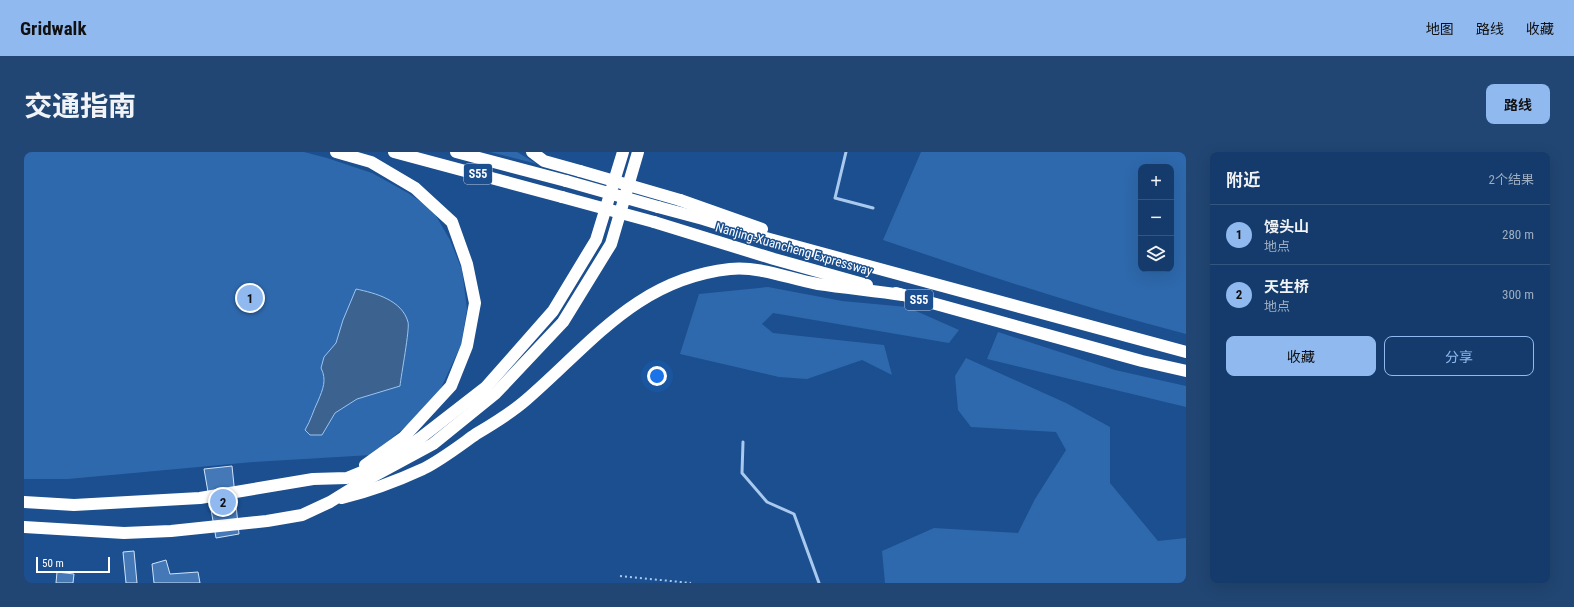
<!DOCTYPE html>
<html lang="zh">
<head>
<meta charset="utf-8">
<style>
	body { margin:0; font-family:"Roboto Condensed","Noto Sans SC",sans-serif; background:#214673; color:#f1f3f6 }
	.controls { position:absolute; right:12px; top:12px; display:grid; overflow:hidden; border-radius:8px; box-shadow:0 4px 16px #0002 }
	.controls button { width:36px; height:36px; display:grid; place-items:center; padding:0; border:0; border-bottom:1px solid #33557e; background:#143b6b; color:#f1f3f6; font:20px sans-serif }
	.scale { position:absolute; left:12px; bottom:10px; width:74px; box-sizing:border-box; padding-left:4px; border:2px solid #fff; border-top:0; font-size:11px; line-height:14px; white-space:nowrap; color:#fff; -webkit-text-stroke:3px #1b4f8f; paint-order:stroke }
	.you { position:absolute; left:633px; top:224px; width:14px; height:14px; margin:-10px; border:3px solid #fff; border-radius:50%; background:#1a73e8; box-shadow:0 0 0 6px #1a73e833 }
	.badge { display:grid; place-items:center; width:26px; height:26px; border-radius:50%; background:#90b9f0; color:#111; font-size:13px; font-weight:700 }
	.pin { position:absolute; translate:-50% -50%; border:2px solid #fff; box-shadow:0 1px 4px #0006 }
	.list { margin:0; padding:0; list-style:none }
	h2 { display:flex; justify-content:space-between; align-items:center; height:52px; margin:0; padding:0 16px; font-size:17px }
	h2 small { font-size:13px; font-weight:400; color:#9dadc1 }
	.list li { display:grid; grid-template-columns:26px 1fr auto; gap:12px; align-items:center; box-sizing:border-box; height:60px; padding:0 16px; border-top:1px solid #33557e }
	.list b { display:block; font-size:15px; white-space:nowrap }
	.list p { margin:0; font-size:13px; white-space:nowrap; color:#9dadc1 }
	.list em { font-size:13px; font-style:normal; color:#9dadc1 }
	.actions { display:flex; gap:8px; padding:12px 16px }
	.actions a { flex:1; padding:9px 0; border:1px solid #90b9f0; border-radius:8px; text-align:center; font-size:14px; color:#90b9f0 }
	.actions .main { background:#90b9f0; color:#111 }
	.icon { flex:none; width:22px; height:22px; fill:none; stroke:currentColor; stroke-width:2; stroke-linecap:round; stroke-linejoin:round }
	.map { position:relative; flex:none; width:1162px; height:431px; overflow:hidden; border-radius:8px }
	header { display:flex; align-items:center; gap:24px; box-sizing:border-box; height:56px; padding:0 20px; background:#90b9f0; color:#111 }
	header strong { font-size:19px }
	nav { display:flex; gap:22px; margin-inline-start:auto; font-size:14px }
	.intro { display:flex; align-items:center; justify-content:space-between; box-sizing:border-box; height:96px; padding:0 24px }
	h1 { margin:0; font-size:28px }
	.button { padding:10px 18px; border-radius:8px; background:#90b9f0; color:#111; font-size:14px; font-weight:700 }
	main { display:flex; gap:24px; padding:0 24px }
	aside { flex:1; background:#143b6b; border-radius:8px; box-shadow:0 4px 16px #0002 }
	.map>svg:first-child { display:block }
	.green { fill:#2e69ad; fill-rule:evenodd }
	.water { fill:#3c6290; stroke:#9cc4f0 }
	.building { fill:#4478b7; stroke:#cfe3fa }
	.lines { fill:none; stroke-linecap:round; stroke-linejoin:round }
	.path { stroke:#a9c9ee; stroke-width:2; stroke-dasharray:2 3; stroke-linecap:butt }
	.lane { stroke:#a9c9ee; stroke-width:3 }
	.highway { stroke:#fff; stroke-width:12 }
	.highway-bridge { stroke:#fff; stroke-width:12 }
	.labels { text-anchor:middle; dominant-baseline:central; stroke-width:3; stroke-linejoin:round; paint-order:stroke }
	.shield { fill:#1b4f8f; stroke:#bbcadd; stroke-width:1 }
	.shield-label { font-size:12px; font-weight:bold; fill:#fff }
	.street-label { font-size:13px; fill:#fff; stroke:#1b4f8f }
</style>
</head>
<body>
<header>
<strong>Gridwalk</strong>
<nav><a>地图</a><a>路线</a><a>收藏</a></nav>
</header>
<div class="intro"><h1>交通指南</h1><a class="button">路线</a></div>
<main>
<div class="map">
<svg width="1162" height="431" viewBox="0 0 1162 431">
	<rect width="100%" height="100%" fill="#1b4f8f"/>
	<g class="green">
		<path d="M0 0H280L303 6 348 21 384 41 408 57 426 88 438 118 443 157 437 193 416 238 385 272 347 303 229 310 44 327H0Z"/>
		<path d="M466 0H493L513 12Z"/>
		<path d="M897 0H1162V182C1060 156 959 122 859 88ZM1117 15H1147V117H1117Z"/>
		<path d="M744 135 818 149 883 155 935 178 925 191 749 161 738 172 749 181 860 193 868 223 838 208 783 227 755 225 656 202 675 142Z"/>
		<path d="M974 180 1091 218 1162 234V255L963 207Z"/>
		<path d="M942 206 1042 251 1086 275V331L1134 389 1162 386V431H861L858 399 910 376 994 381 1011 347 1042 298 1032 280 947 275 934 258 931 224Z"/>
	</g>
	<path class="water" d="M332 137C351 141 378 148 384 170 386 176 377 224 376 234L333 247 311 261 298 283H286L281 278C287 268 289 259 294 249 299 237 303 228 297 216L300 205 312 191 319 168Z"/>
	<g class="building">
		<path d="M208 314 215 382 192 386 180 317Z"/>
		<path d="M110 399 113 431H102L99 400Z"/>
		<path d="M142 408 146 422 174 420 176 431H130L128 412Z"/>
		<path d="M33 420 50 422 49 431H32Z"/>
	</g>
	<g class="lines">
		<path class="path" d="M596 424 667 431"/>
		<g class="lane">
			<path d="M822 0 811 46 849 56"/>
			<path d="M719 290 718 321 743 350 770 362 795 431"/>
		</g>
		<g class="highway">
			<path d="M312 0 347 10 391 36 428 70 443 112 451 151 443 194 427 234 380 285 341 313"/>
			<path d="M370 0 538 45"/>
			<path d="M432 0 542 29"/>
			<path d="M508 0 520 9 556 19"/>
			<path d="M656 48 738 77"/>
			<path d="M634 55 679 67 734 84 1162 200"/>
			<path d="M630 70 750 107 843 133"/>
			<path d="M872 141 1118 209 1162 219"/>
			<path d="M318 346C346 339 373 329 399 317 417 308 435 294 452 282 469 272 487 261 502 248 567 192 613 127 706 117 737 114 765 127 794 132 822 136 851 139 879 143"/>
			<path d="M0 350 50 353 176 346 289 327 323 326 362 310 395 287 462 235 529 159 572 88 599 0"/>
			<path d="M0 375 100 381 147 379 243 369 278 363 306 350 335 332 409 292 472 241 539 170 587 92 614 0"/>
		</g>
		<g class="highway-bridge">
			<path d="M556 19 656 48"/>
			<path d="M542 29 634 55"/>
			<path d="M538 45 630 70"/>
		</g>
	</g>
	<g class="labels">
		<g class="shield">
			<rect x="440" y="12" width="28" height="20" rx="3"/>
			<rect x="881" y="138" width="28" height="20" rx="3"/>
		</g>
		<g class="shield-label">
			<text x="454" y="22">S55</text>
			<text x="895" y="148">S55</text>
		</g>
		<g class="street-label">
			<text transform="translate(770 97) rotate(16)">Nanjing-Xuancheng Expressway</text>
		</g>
	</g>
</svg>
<div class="controls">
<button>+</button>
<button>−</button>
<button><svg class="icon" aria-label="layers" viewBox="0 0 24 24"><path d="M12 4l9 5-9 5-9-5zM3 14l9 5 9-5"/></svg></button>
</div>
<div class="scale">50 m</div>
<div class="you"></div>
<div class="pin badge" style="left:226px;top:146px">1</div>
<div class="pin badge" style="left:199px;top:350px">2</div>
</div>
<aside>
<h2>附近<small>2个结果</small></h2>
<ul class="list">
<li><span class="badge">1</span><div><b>馒头山</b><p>地点</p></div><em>280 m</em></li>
<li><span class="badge">2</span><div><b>天生桥</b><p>地点</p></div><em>300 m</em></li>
</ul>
<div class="actions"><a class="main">收藏</a><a>分享</a></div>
</aside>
</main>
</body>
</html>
